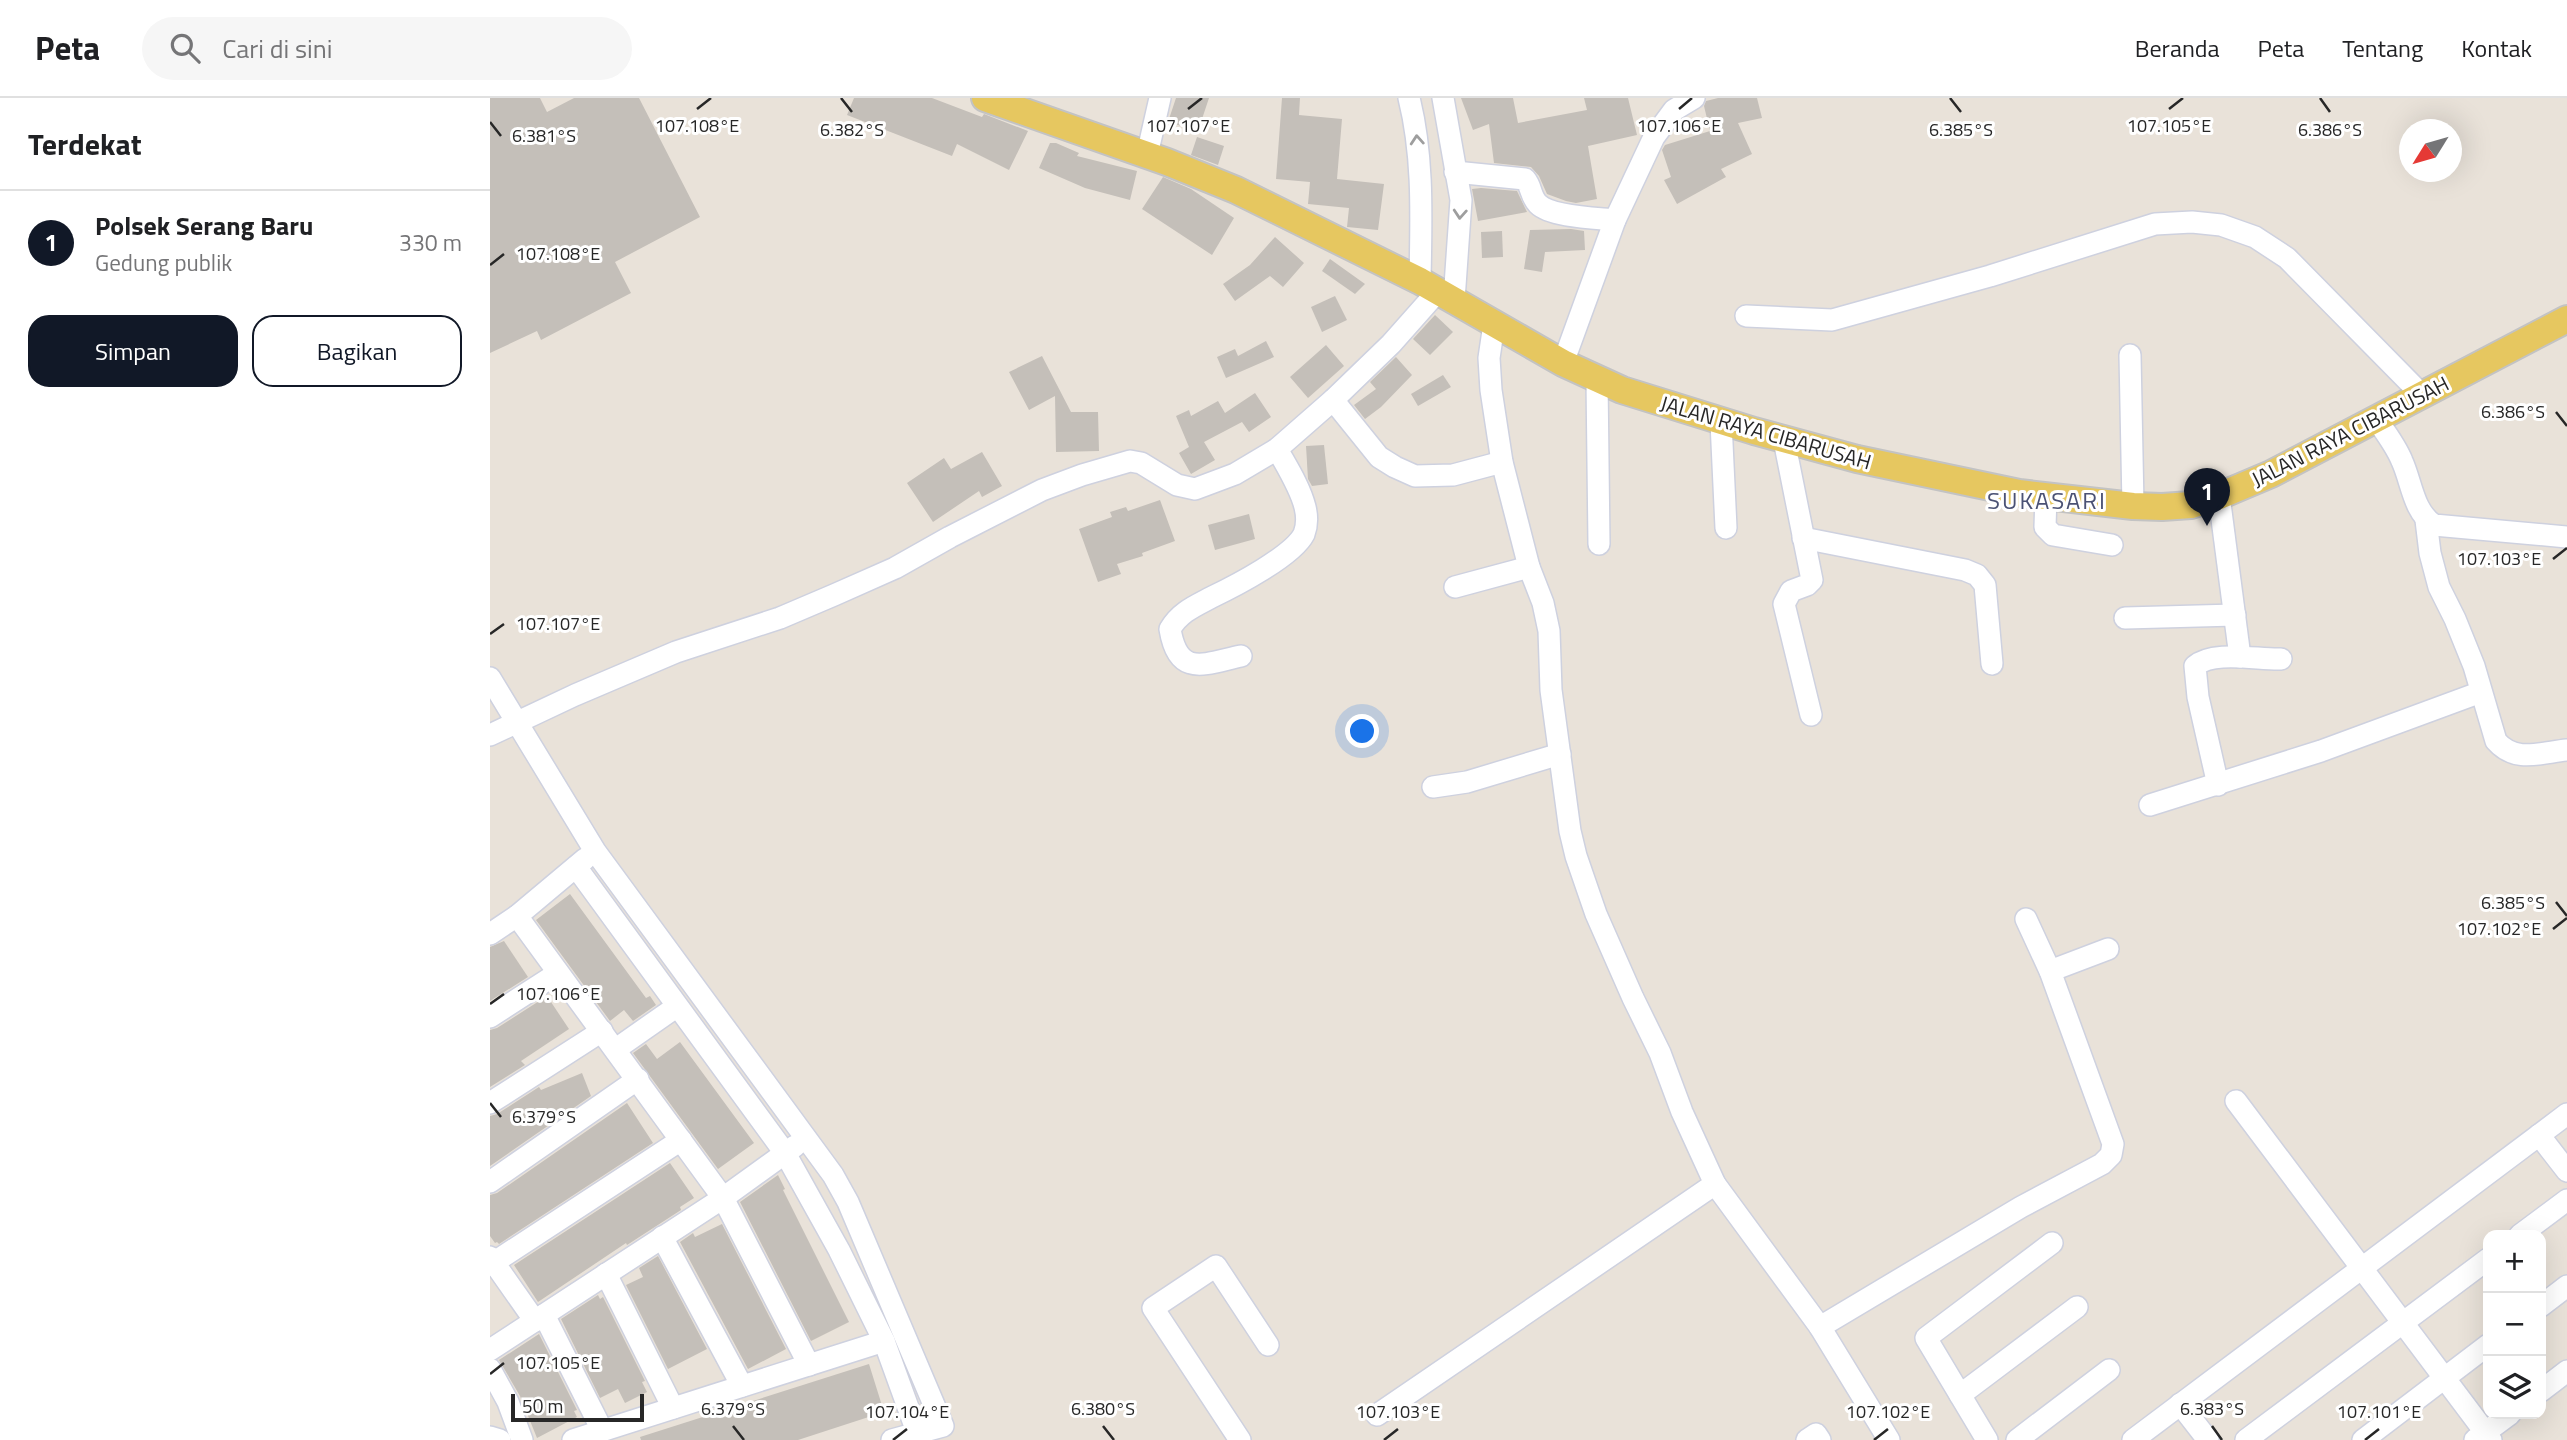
<!DOCTYPE html>
<html lang="id">
<head>
<meta charset="utf-8">
<style>
	body { margin:0; font-family:"Titillium Web",sans-serif; background:#f6f6f6; color:#202124 }
	.controls { position:absolute; right:21px; bottom:21px; display:grid; overflow:hidden; border-radius:14px; box-shadow:0 7px 28px #0002 }
	.controls button { width:63px; height:63px; display:grid; place-items:center; padding:0; border:0; border-bottom:2px solid #e0e0e0; background:#fff; color:#202124; font:35px sans-serif }
	.compass { position:absolute; left:1909px; top:21px; width:63px; height:63px; border-radius:50%; background:#fff; box-shadow:0 7px 28px #0002; rotate:233deg }
	.scale { position:absolute; left:21px; bottom:18px; width:133px; box-sizing:border-box; padding-left:7px; border:4px solid #272727; border-top:0; font-size:19px; line-height:24px; white-space:nowrap; color:#272727; -webkit-text-stroke:5px #fff; paint-order:stroke }
	.you { position:absolute; left:873px; top:634px; width:24px; height:24px; margin:-18px; border:5px solid #fff; border-radius:50%; background:#1a73e8; box-shadow:0 0 0 10px #1a73e833 }
	.badge { display:grid; place-items:center; width:46px; height:46px; border-radius:50%; background:#111827; color:#fff; font-size:23px; font-weight:700 }
	.pin { position:absolute; translate:-50% -58px; filter:drop-shadow(0 2px 4px #0008) }
	.pin::after { content:''; position:absolute; top:37px; width:24px; height:21px; background:inherit; clip-path:polygon(0 0,100% 0,50% 100%) }
	.list { margin:0; padding:0; list-style:none }
	h2 { display:flex; justify-content:space-between; align-items:center; height:91px; margin:0; padding:0 28px; font-size:30px }
	h2 small { font-size:23px; font-weight:400; color:#757577 }
	.list li { display:grid; grid-template-columns:46px 1fr auto; gap:21px; align-items:center; box-sizing:border-box; height:105px; padding:0 28px; border-top:2px solid #e0e0e0 }
	.list b { display:block; font-size:26px; white-space:nowrap }
	.list p { margin:0; font-size:23px; white-space:nowrap; color:#757577 }
	.list em { font-size:23px; font-style:normal; color:#757577 }
	.actions { display:flex; gap:14px; padding:21px 28px }
	.actions a { flex:1; padding:16px 0; border:2px solid #111827; border-radius:21px; text-align:center; font-size:24px; color:#111827 }
	.actions .main { background:#111827; color:#fff }
	.icon { flex:none; width:38px; height:38px; fill:none; stroke:currentColor; stroke-width:2; stroke-linecap:round; stroke-linejoin:round }
	.map { position:relative; flex:none; width:2077px; height:1342px; overflow:hidden }
	header { display:flex; align-items:center; gap:42px; box-sizing:border-box; height:98px; padding:0 35px; background:#fff; border-bottom:2px solid #e0e0e0 }
	header strong { font-size:33px }
	nav { display:flex; gap:38px; margin-inline-start:auto; font-size:24px }
	.search { width:490px; height:63px; background:#f6f6f6; display:flex; align-items:center; gap:18px; box-sizing:border-box; padding:0 24px; border-radius:38px; color:#757577; font-size:26px }
	main { display:flex }
	aside { flex:1; background:#fff }
	.map>svg:first-child { display:block }
	.building { fill:#c4bfb9 }
	.lines { fill:none; stroke-linecap:round; stroke-linejoin:round }
	.minor-casing { stroke:#ced1df; stroke-width:24 }
	.major-casing { stroke:#c3c3c3; stroke-width:30 }
	.minor { stroke:#fff; stroke-width:21 }
	.major { stroke:#e6c760; stroke-width:26 }
	.oneway { stroke:#9e9e9e }
	.ticks { fill:none; stroke:#272727; stroke-width:2.5 }
	.labels { text-anchor:middle; dominant-baseline:central; stroke-width:6; stroke-linejoin:round; paint-order:stroke }
	.street-label { font-size:21px; fill:#272727; stroke:#fff }
	.quarter-label { font-size:24px; letter-spacing:2px; fill:#4b5274; stroke:#fff }
	.ticks-label { font-size:18px; text-anchor:middle; fill:#272727; stroke:#fff; stroke-width:6; stroke-linejoin:round; paint-order:stroke }
</style>
</head>
<body>
<header>
<strong>Peta</strong>
<div class="search"><svg class="icon" aria-label="search" viewBox="0 0 24 24"><circle cx="10" cy="10" r="6"/><path d="M15 15l6 6"/></svg>Cari di sini</div>
<nav><a>Beranda</a><a>Peta</a><a>Tentang</a><a>Kontak</a></nav>
</header>
<main>
<aside>
<h2>Terdekat<small></small></h2>
<ul class="list">
<li><span class="badge">1</span><div><b>Polsek Serang Baru</b><p>Gedung publik</p></div><em>330 m</em></li>
</ul>
<div class="actions"><a class="main">Simpan</a><a>Bagikan</a></div>
</aside>
<div class="map">
<svg width="2077" height="1342" viewBox="0 0 2077 1342">
	<rect width="100%" height="100%" fill="#e9e2d9"/>
	<g class="building">
		<path d="M0 0H50L57 14 84 0H149L210 119 125 164 141 195 51 242 47 233 0 255Z"/>
		<path d="M364 0H442L492 19 494 16 538 33 519 72 467 46 462 58 357 17Z"/>
		<path d="M686 0H719L708 33 678 24Z"/>
		<path d="M792 0H810L809 17 852 21 847 81 894 86 888 132 857 129 859 110 818 106 820 84 786 81Z"/>
		<path d="M971 0H1023L1028 25 1097 12 1094 0H1138L1147 37 1098 48 1107 101 1086 105 1076 103 1057 96 1049 78 1041 69 1004 65 999 26 983 32Z"/>
		<path d="M1228 0H1267L1272 20 1248 25 1262 56 1231 71 1236 79 1187 106 1174 82 1181 79 1172 52 1175 47 1220 33 1214 8 1216 3Z"/>
		<path d="M707 39 734 48 728 67 701 57Z"/>
		<path d="M560 45H566L589 55 587 58 647 73 640 102 595 90 549 70Z"/>
		<path d="M673 79 701 91 744 120 722 157 652 111Z"/>
		<path d="M991 90 1027 93 1037 114 988 123 982 91Z"/>
		<path d="M1081 131 1094 133 1095 152 1055 154 1052 174 1034 171 1040 132Z"/>
		<path d="M1012 133 1013 159 992 160 991 134Z"/>
		<path d="M785 139 814 165 793 189 780 178 745 203 733 186 760 167Z"/>
		<path d="M840 161 875 186 865 196 832 173Z"/>
		<path d="M845 198 857 222 832 234 821 209Z"/>
		<path d="M945 217 963 234 940 257 923 241Z"/>
		<path d="M776 243 784 259 736 280 727 259 745 251 748 258Z"/>
		<path d="M836 247 854 268 818 300 800 279Z"/>
		<path d="M552 258 581 314H608L609 353 566 354 565 298 539 312 519 274Z"/>
		<path d="M906 259 922 277 891 309 875 321 864 307 886 291 880 284Z"/>
		<path d="M953 277 961 289 928 308 921 296Z"/>
		<path d="M765 295 781 319 759 334 752 324 714 344 725 362 701 376 689 355 699 349 686 318 699 312 701 318 728 303 735 315Z"/>
		<path d="M834 347 838 386 822 388 818 381 816 348Z"/>
		<path d="M492 354 512 388 492 399 489 393 443 424 417 385 454 360 461 371Z"/>
		<path d="M670 402 685 443 652 455 653 458 627 466 631 476 608 484 589 431 622 419 620 414 636 409 638 413Z"/>
		<path d="M759 416 765 441 725 452 718 427Z"/>
		<path d="M80 796 156 900 160 898 166 907 143 923 134 912 120 923 46 822Z"/>
		<path d="M14 843 38 879 0 903V849Z"/>
		<path d="M57 898 79 931 31 963 35 967 0 989V932L7 930Z"/>
		<path d="M190 944 264 1045 228 1071 143 955 156 946 167 961Z"/>
		<path d="M92 975 101 998 0 1068V1018L7 1016 49 989 51 992Z"/>
		<path d="M137 1005 163 1045 9 1146 7 1144 5 1145 0 1138V1097L7 1095Z"/>
		<path d="M180 1065 204 1100 190 1109 191 1112 137 1147 136 1145 48 1204 24 1167Z"/>
		<path d="M288 1077 295 1091 293 1092 359 1224 321 1243 250 1104Z"/>
		<path d="M232 1126 296 1251 258 1271 190 1144 203 1135 205 1139Z"/>
		<path d="M168 1158 217 1251 178 1271 136 1187 153 1179 149 1170Z"/>
		<path d="M108 1197 110 1201 113 1199 155 1283 152 1284 157 1294 135 1305 128 1291 110 1300 71 1221Z"/>
		<path d="M49 1236 87 1312 84 1313 87 1319 47 1340 30 1298 9 1262Z"/>
		<path d="M379 1266 394 1314 308 1342H151L150 1339Z"/>
	</g>
	<g class="lines">
		<defs>
			<g id="minor">
				<path d="M919 0C934 60 931 122 930 183"/>
				<path d="M953 0 971 102 964 202"/>
				<path d="M657 57 670 0"/>
				<path d="M965 74 1035 81C1042 89 1040 98 1048 106 1061 119 1106 120 1125 122"/>
				<path d="M1256 218 1342 222 1500 178 1665 126 1702 124 1731 127 1765 139 1797 160 1932 297"/>
				<path d="M1004 226 999 260 1001 292 1012 364 1039 469 1053 505 1059 533 1061 592 1080 733 1086 758 1106 816 1143 900 1170 955 1192 1014 1225 1086 1330 1229 1399 1342"/>
				<path d="M1640 257 1643 408"/>
				<path d="M1073 265 1125 122 1164 39 1184 12 1204 0"/>
				<path d="M1107 282 1109 446"/>
				<path d="M843 302 889 359 905 369 925 378 963 377 1012 364"/>
				<path d="M1886 321C1896 335 1906 348 1912 363 1922 385 1923 413 1944 427L2077 439"/>
				<path d="M1231 324 1236 430"/>
				<path d="M1294 342 1322 482 1317 487 1301 493 1294 506 1321 617"/>
				<path d="M1556 398 1555 429 1563 437 1622 447"/>
				<path d="M1729 398 1750 559"/>
				<path d="M1936 422 1940 455 1949 489 1965 521 1984 568 2006 643C2025 665 2050 655 2077 652"/>
				<path d="M1313 440 1475 472 1487 477 1495 487 1502 566"/>
				<path d="M965 489 1039 469"/>
				<path d="M1635 520 1745 517"/>
				<path d="M751 558C714 566 688 580 680 531 690 514 705 508 722 499 745 488 803 458 814 436 817 428 817 417 815 409 810 389 797 369 787 351"/>
				<path d="M0 580 105 753 343 1077 358 1104 453 1328 402 1342"/>
				<path d="M0 637 85 597 186 554 290 520 344 497 405 470 460 439 552 392 592 377 640 363 651 365 687 387 705 391 745 376 787 351 843 302 901 246 948 193"/>
				<path d="M1728 687 1708 599 1705 568C1723 552 1768 562 1791 561"/>
				<path d="M943 689 977 684 1070 656"/>
				<path d="M1660 707 1831 653 1991 594"/>
				<path d="M86 769 295 1055 349 1152 394 1243 427 1334"/>
				<path d="M27 818 233 1100 319 1267"/>
				<path d="M0 836 27 818 95 761"/>
				<path d="M1560 873 1618 851"/>
				<path d="M0 919 68 875"/>
				<path d="M126 951 186 909"/>
				<path d="M1746 1003 2001 1342"/>
				<path d="M0 1005 112 933"/>
				<path d="M2049 1037 2077 1073"/>
				<path d="M0 1084 148 981"/>
				<path d="M2030 1137 2077 1102"/>
				<path d="M172 1139 252 1288"/>
				<path d="M0 1159 45 1223"/>
				<path d="M0 1167 191 1042"/>
				<path d="M116 1176 183 1310"/>
				<path d="M2051 1208 2077 1188"/>
				<path d="M54 1217 112 1332"/>
				<path d="M1330 1229 1531 1109 1612 1066 1621 1057 1623 1046 1560 873 1536 821"/>
				<path d="M0 1252 233 1100 305 1048"/>
				<path d="M0 1271 18 1304 32 1342"/>
				<path d="M2051 1293 2077 1273"/>
				<path d="M1470 1297 1587 1209"/>
				<path d="M1690 1306 1718 1342"/>
				<path d="M887 1317 1225 1086"/>
				<path d="M0 1339 10 1342"/>
				<path d="M83 1342 394 1243"/>
				<path d="M750 1342 663 1210 726 1168 778 1247"/>
				<path d="M1317 1342 1326 1336 1330 1342"/>
				<path d="M1497 1342 1436 1240 1562 1145"/>
				<path d="M1527 1342 1619 1272"/>
				<path d="M1643 1342 2077 1016"/>
				<path d="M1756 1342 1998 1161"/>
				<path d="M1873 1342 1998 1247"/>
				<path d="M1985 1342 2020 1316"/>
			</g>
			<path id="major" d="M495 0 677 64 746 92 930 183 1073 265 1132 292 1264 333 1367 361 1529 395 1643 408 1672 409 1701 407 1729 398 1781 376 2077 221"/>
		</defs>
		<use href="#minor" class="minor-casing"/>
		<use href="#major" class="major-casing"/>
		<use href="#minor" class="minor"/>
		<use href="#major" class="major"/>
	</g>
	<defs><path id="oneway-chevron" d="M-2-3.5L2.5 0L-2 3.5" fill="none" stroke-width="1.6" stroke-linecap="round" stroke-linejoin="round" transform="scale(1.75)"/></defs>
	<g class="oneway">
		<use href="#oneway-chevron" transform="translate(927 42) rotate(-94)"/>
		<use href="#oneway-chevron" transform="translate(970 116) rotate(94)"/>
	</g>
	<path class="ticks" d="M351 0 362 14M1460 0 1471 14M1830 0 1840 14M207 11 221 0M698 11 712 0M1189 11 1202 0M1679 11 1693 0M0 24 11 38M0 167 14 156M2066 314 2077 328M2063 461 2077 450M0 536 14 526M2066 804 2077 818M2063 831 2077 820M0 906 14 896M0 1005 11 1019M0 1276 14 1265M243 1328 254 1342M613 1328 624 1342M1722 1328 1732 1342M403 1342 417 1331M894 1342 908 1331M1384 1342 1398 1331M1875 1342 1889 1331"/>
	<g class="labels">
		<g class="street-label">
			<text transform="translate(1860 333) rotate(-27)">JALAN RAYA CIBARUSAH</text>
			<text transform="translate(1276 334) rotate(16)">JALAN RAYA CIBARUSAH</text>
		</g>
		<g class="quarter-label">
			<text x="1557" y="402">SUKASARI</text>
		</g>
	</g>
	<g class="ticks-label">
		<text x="207" y="34">107.108°E</text>
		<text x="698" y="34">107.107°E</text>
		<text x="1189" y="34">107.106°E</text>
		<text x="1679" y="34">107.105°E</text>
		<text x="362" y="38">6.382°S</text>
		<text x="1471" y="38">6.385°S</text>
		<text x="1840" y="38">6.386°S</text>
		<text x="54" y="44">6.381°S</text>
		<text x="68" y="162">107.108°E</text>
		<text x="2023" y="320">6.386°S</text>
		<text x="2009" y="467">107.103°E</text>
		<text x="68" y="532">107.107°E</text>
		<text x="2023" y="811">6.385°S</text>
		<text x="2009" y="837">107.102°E</text>
		<text x="68" y="902">107.106°E</text>
		<text x="54" y="1025">6.379°S</text>
		<text x="68" y="1271">107.105°E</text>
		<text x="243" y="1317">6.379°S</text>
		<text x="613" y="1317">6.380°S</text>
		<text x="1722" y="1317">6.383°S</text>
		<text x="417" y="1320">107.104°E</text>
		<text x="908" y="1320">107.103°E</text>
		<text x="1398" y="1320">107.102°E</text>
		<text x="1889" y="1320">107.101°E</text>
	</g>
</svg>
<div class="controls">
<button>+</button>
<button>−</button>
<button><svg class="icon" aria-label="layers" viewBox="0 0 24 24"><path d="M12 4l9 5-9 5-9-5zM3 14l9 5 9-5"/></svg></button>
</div>
<svg class="compass" viewBox="-18 -18 36 36"><path d="M0-13l5 13h-10z" fill="#e53935"/><path d="M0 13l5-13h-10z" fill="#757577"/></svg>
<div class="scale">50 m</div>
<div class="you"></div>
<div class="pin badge" style="left:1717px;top:428px">1</div>
</div>
</main>
</body>
</html>
